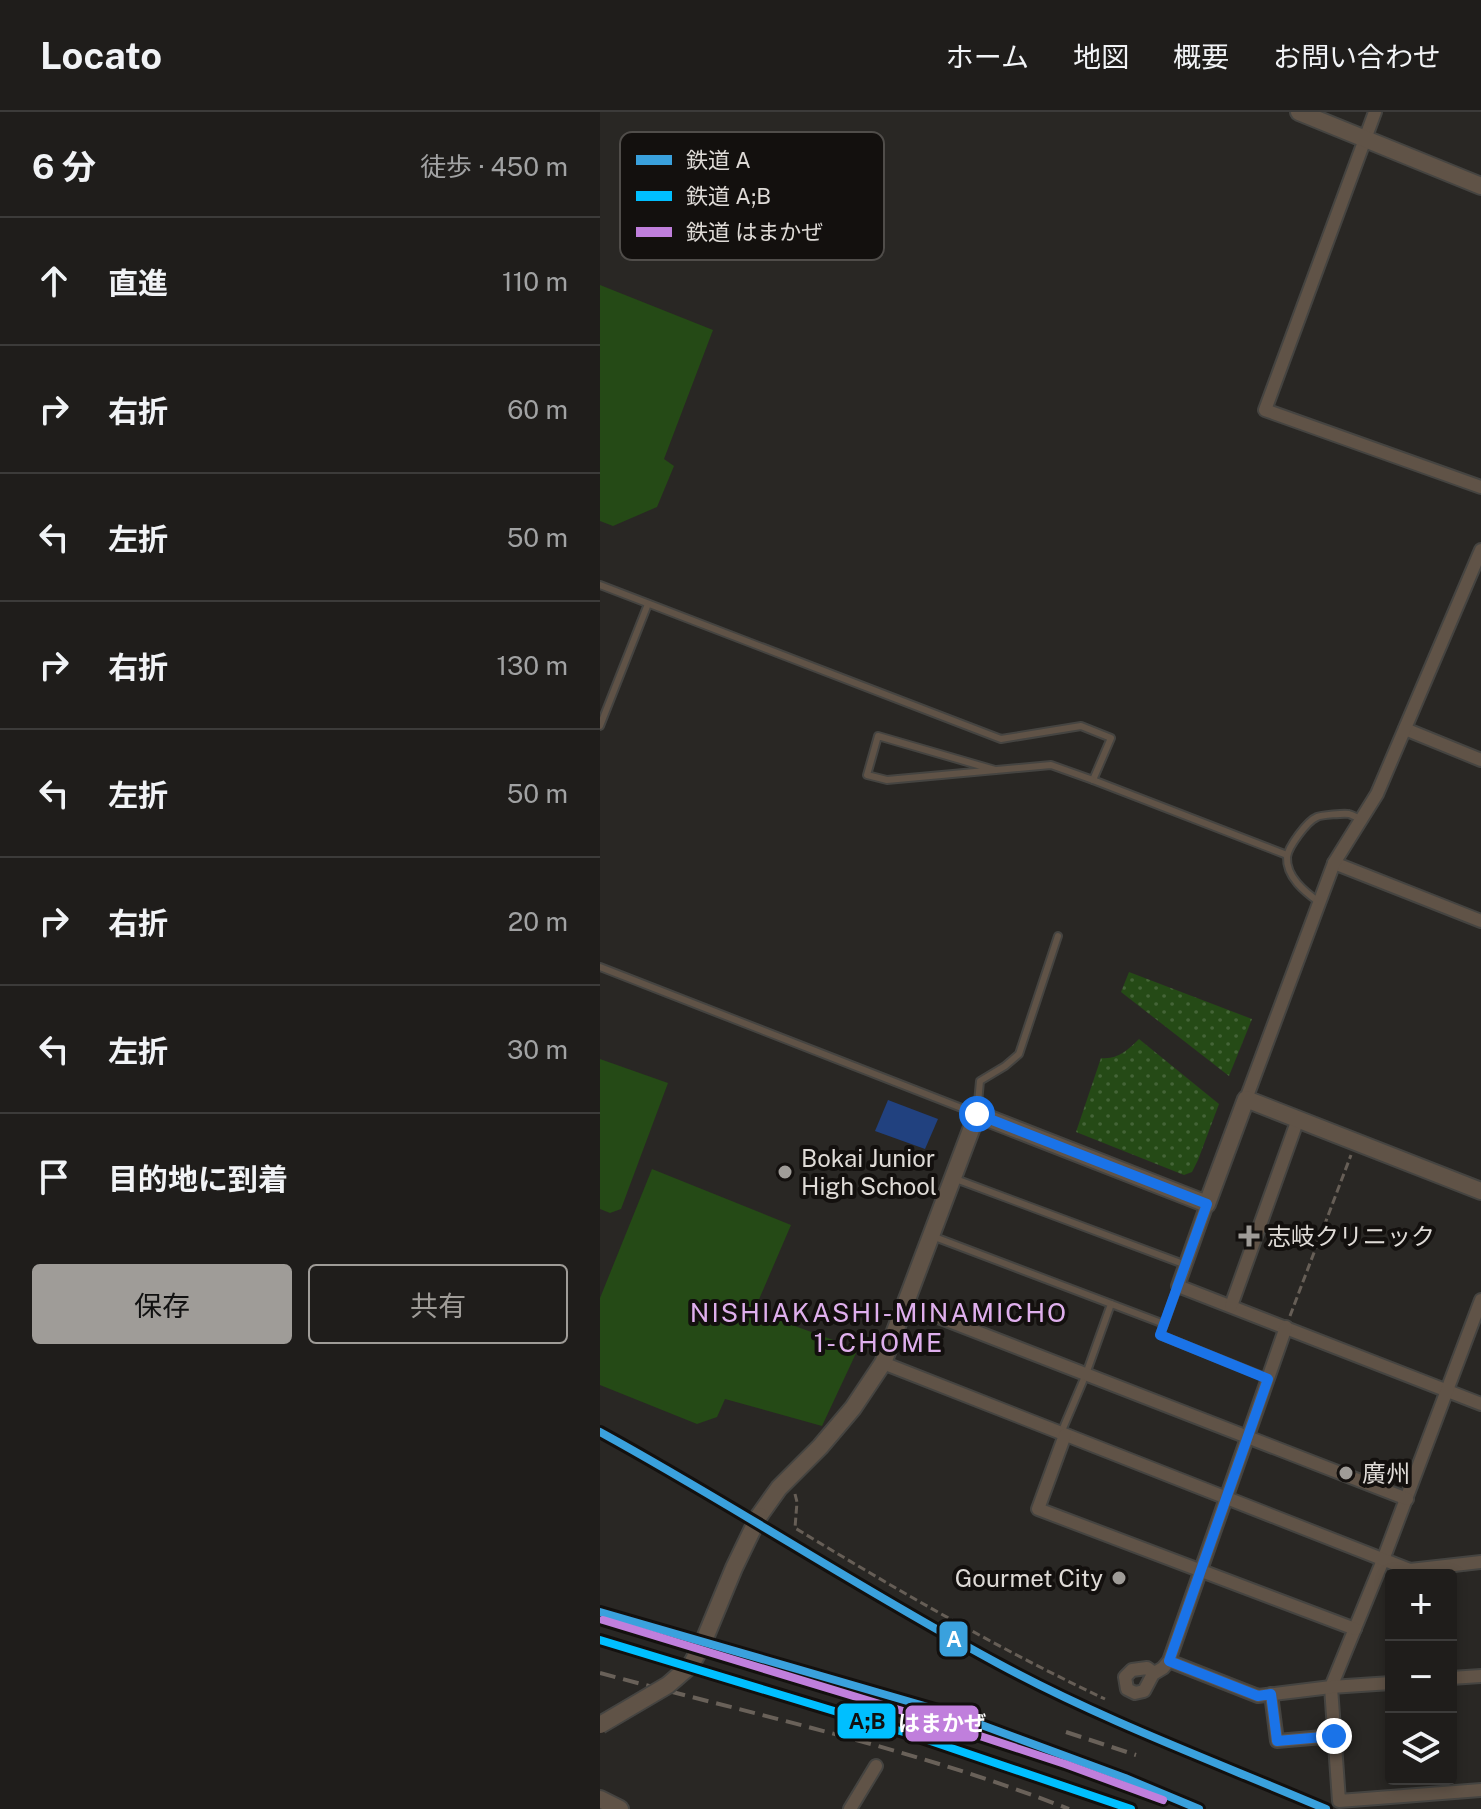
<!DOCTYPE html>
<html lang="ja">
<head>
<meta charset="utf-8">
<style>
	body { margin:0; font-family:"Public Sans","Noto Sans JP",sans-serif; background:#2c2a28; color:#f1f3f6 }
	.controls { position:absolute; right:24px; bottom:24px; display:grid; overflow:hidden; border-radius:8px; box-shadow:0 4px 12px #0003 }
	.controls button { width:72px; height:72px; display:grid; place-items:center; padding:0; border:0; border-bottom:2px solid #3c3b3a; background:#1f1d1b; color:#f1f3f6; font:40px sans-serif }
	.stop { position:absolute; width:24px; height:24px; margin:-18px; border:6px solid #1a73e8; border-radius:50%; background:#fff }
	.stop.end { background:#1a73e8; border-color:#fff; box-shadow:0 2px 8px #0008 }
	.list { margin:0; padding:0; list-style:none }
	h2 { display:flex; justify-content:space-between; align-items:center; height:104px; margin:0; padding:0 32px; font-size:34px }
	h2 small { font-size:26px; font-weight:400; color:#a1a2a3 }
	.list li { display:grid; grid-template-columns:52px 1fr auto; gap:24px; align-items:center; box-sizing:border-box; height:128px; padding:0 32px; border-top:2px solid #3c3b3a }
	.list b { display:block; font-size:30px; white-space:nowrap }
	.list em { font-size:26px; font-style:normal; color:#a1a2a3 }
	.actions { display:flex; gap:16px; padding:24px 32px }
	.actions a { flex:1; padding:18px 0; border:2px solid #9f9c98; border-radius:8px; text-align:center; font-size:28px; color:#9f9c98 }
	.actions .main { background:#9f9c98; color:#111 }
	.icon { flex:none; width:44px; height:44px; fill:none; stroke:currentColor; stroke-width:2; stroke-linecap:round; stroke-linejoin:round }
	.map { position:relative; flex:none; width:881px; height:1697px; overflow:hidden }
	header { display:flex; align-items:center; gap:48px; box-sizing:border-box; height:112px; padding:0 40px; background:#1f1d1b; border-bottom:2px solid #3c3b3a }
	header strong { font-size:38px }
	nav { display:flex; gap:44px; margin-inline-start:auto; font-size:28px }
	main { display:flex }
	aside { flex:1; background:#1f1d1b }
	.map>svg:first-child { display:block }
	.grass { fill:url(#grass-dots) }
	.pitch { fill:#254a16 }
	.water { fill:#21417f }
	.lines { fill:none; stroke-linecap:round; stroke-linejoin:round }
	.service-casing { stroke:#454441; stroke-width:10 }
	.minor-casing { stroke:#454441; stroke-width:16 }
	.tertiary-casing { stroke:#454441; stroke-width:20 }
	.path { stroke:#665e56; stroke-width:3; stroke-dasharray:8 4; stroke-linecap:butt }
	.service { stroke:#605347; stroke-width:6 }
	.minor { stroke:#605347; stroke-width:12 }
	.tertiary { stroke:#605347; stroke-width:16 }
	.rail { stroke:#696159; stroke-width:4; stroke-dasharray:16 8; stroke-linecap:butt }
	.tertiary-bridge-casing { stroke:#454441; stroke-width:20; stroke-linecap:butt }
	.tertiary-bridge { stroke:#605347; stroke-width:16 }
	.rail-1-casing { stroke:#13100e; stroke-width:14 }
	.rail-2-casing { stroke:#13100e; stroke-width:14 }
	.rail-3-casing { stroke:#13100e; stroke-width:14 }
	.rail-1 { stroke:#3aa1dd; stroke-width:8 }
	.rail-2 { stroke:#00bfff; stroke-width:8 }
	.rail-3 { stroke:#c07fdc; stroke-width:8 }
	.route { stroke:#1a73e8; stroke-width:10 }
	.poi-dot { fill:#9f9c98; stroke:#13100e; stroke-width:3 }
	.labels { text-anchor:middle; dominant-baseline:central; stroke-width:8; stroke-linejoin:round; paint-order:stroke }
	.poi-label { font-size:24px; fill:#dfdbd7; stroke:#13100e; text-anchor:start }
	.neighbourhood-label { font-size:26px; letter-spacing:2px; fill:#dfafed; stroke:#13100e }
	.key { fill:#13100e; stroke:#504d4a; stroke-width:2 }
	.key-label { font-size:22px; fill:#dfdbd7 }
	.line-badge { stroke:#13100e; stroke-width:3 }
	.badge-label { font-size:22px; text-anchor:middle; font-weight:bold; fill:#fff }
	.pale-badge-label { font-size:22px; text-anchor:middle; font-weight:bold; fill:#111 }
</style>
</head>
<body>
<header>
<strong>Locato</strong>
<nav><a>ホーム</a><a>地図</a><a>概要</a><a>お問い合わせ</a></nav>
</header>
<main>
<aside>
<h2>6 分<small>徒歩 · 450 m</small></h2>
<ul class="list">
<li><svg class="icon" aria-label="ahead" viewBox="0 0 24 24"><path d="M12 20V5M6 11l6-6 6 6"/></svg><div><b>直進</b></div><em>110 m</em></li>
<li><svg class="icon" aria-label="right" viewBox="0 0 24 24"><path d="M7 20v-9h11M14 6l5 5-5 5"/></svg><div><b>右折</b></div><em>60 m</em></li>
<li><svg class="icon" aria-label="left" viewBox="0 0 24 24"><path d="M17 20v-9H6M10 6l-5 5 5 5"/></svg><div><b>左折</b></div><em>50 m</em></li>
<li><svg class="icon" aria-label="right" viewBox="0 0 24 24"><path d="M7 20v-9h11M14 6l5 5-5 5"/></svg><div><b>右折</b></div><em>130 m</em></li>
<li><svg class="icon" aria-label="left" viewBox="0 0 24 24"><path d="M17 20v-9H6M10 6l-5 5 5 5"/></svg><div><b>左折</b></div><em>50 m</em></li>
<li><svg class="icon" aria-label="right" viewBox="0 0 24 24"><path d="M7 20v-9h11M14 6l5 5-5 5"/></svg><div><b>右折</b></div><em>20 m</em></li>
<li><svg class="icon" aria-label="left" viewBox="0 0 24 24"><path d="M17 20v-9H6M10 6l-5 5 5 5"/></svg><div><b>左折</b></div><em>30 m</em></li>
<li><svg class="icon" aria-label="arrive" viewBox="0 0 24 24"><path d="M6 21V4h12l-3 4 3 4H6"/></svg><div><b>目的地に到着</b></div></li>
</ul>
<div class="actions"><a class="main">保存</a><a>共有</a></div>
</aside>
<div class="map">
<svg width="881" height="1697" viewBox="0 0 881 1697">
	<defs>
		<pattern id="grass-dots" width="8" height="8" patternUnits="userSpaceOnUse" patternTransform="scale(2)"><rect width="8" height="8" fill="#254a16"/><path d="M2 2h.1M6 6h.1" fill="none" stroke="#446437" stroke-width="1.8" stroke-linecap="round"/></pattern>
	</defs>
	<rect width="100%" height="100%" fill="#292724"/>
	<g class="grass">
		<path d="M529 860 652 907 629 964 521 880Z"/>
		<path d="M539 927 619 992 598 1048 592 1060 584 1063 476 1020 501 946C517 948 528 938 539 927Z"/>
	</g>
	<g class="pitch">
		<path d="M0 173 113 218 64 347 74 354 57 395 13 414 0 409Z"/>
		<path d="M0 947 68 971 21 1097 10 1101 0 1097Z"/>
		<path d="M52 1057 191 1113 154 1199 258 1237 222 1314 125 1287 117 1305 97 1312 0 1273V1186Z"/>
	</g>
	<path class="water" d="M288 988 338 1007 325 1037 275 1019Z"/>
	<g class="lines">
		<defs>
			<g id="service">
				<path d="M0 473 401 627 481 614 511 626 493 668 687 743"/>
				<path d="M0 614 48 492"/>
				<path d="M395 658 278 624 267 663 287 668 451 653 493 668"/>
				<path d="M719 790C705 780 686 765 687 745 688 735 707 709 717 705 721 703 745 701 749 702 750 702 760 707 761 707"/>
				<path d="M0 855 377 1002 380 969 405 954 419 942 458 824"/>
				<path d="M353 1066 586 1153"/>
				<path d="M332 1124 564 1212"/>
				<path d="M578 1174 560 1223 667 1266"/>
				<path d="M461 1321 486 1262 511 1192"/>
			</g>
			<g id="minor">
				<path d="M775 0 665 298 881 375"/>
				<path d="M805 617 881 648"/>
				<path d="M734 751 881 809"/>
				<path d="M646 987 734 751 777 682 881 438"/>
				<path d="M607 1092 578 1174 881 1292"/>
				<path d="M881 1188 783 1448 731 1575 739 1689 881 1678"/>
				<path d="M305 1192 807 1387"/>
				<path d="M631 1194 698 1007"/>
				<path d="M283 1251 810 1458 881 1450"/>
				<path d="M465 1323 438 1397 755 1517"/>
				<path d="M569 1549 658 1584 731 1575 791 1571"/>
				<path d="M554 1561 547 1556 532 1558 525 1565 527 1577 535 1581 544 1579 553 1562 563 1556 569 1549 686 1215"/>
				<path d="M851 1566 881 1564"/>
				<path d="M671 1582 677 1629 734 1624"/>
				<path d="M250 1697 276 1654"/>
			</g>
			<g id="tertiary">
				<path d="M699 0 881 74"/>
				<path d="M159 1404 179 1376 220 1335 253 1296 283 1251 377 1002 607 1092 646 987 881 1079"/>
				<path d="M0 1687 20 1697"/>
			</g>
		</defs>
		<use href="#service" class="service-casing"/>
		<use href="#minor" class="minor-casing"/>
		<use href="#tertiary" class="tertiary-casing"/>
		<g class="path">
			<path d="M690 1204 751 1043"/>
			<path d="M195 1382 197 1390 195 1416C297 1478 397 1536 505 1587"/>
		</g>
		<use href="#service" class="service"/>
		<use href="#minor" class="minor"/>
		<use href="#tertiary" class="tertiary"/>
		<g class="rail">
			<path d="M0 1561C156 1603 319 1638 469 1697"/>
			<path d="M466 1620 536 1643"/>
		</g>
		<defs>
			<path id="tertiary-bridge" d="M0 1613 68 1573 91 1553 103 1531 134 1456 159 1404"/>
		</defs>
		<use href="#tertiary-bridge" class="tertiary-bridge-casing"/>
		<use href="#tertiary-bridge" class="tertiary-bridge"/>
		<defs>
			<g id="rail-1">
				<path d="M0 1320C135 1394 263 1479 399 1552 504 1609 616 1650 726 1697"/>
				<path d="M0 1500 352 1602 525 1666 599 1697"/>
			</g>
			<path id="rail-2" d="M0 1528 310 1622 531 1697"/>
			<path id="rail-3" d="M3 1508 316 1603 465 1652 563 1688"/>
		</defs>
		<use href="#rail-1" class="rail-1-casing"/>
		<use href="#rail-2" class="rail-2-casing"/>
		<use href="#rail-3" class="rail-3-casing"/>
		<use href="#rail-1" class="rail-1"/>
		<use href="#rail-2" class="rail-2"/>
		<use href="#rail-3" class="rail-3"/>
	</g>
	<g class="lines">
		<path class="route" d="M377 1002 607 1092 560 1223 668 1267 569 1549 658 1584 671 1582 677 1629 734 1624"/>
	</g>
	<g class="poi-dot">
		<circle cx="185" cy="1060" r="8"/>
		<path d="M645 1112h8v8h8v8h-8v8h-8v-8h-8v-8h8z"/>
		<circle cx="746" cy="1361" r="8"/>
		<circle cx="519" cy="1466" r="8"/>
	</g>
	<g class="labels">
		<g class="poi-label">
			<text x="201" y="1046">Bokai Junior<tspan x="201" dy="28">High School</tspan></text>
			<text x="667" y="1124">志岐クリニック</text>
			<text x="762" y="1361">廣州</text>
			<text x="503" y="1466" text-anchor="end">Gourmet City</text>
		</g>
		<g class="neighbourhood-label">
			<text x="279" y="1200">NISHIAKASHI-MINAMICHO<tspan x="279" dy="30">1-CHOME</tspan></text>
		</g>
	</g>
	<rect x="20" y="20" width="264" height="128" rx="12" class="key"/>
	<rect x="36" y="43" width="36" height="10" fill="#3aa1dd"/>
	<rect x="36" y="79" width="36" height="10" fill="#00bfff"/>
	<rect x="36" y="115" width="36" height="10" fill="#c07fdc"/>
	<g class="key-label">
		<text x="86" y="56">鉄道 A</text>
		<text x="86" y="92">鉄道 A;B</text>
		<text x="86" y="128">鉄道 はまかぜ</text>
	</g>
	<g class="line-badge">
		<rect x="338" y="1508" width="31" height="38" rx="8" fill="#3aa1dd"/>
		<rect x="236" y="1590" width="61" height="38" rx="8" fill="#00bfff"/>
		<rect x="304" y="1592" width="76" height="39" rx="8" fill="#c07fdc"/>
	</g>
	<g class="badge-label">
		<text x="354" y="1535">A</text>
		<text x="342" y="1619">はまかぜ</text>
	</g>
	<g class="pale-badge-label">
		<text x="267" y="1617">A;B</text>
	</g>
</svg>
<div class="controls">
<button>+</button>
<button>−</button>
<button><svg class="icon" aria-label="layers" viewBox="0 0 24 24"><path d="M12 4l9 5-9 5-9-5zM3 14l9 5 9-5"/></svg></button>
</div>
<div class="stop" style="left:377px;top:1002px"></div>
<div class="stop end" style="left:734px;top:1624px"></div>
</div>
</main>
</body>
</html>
